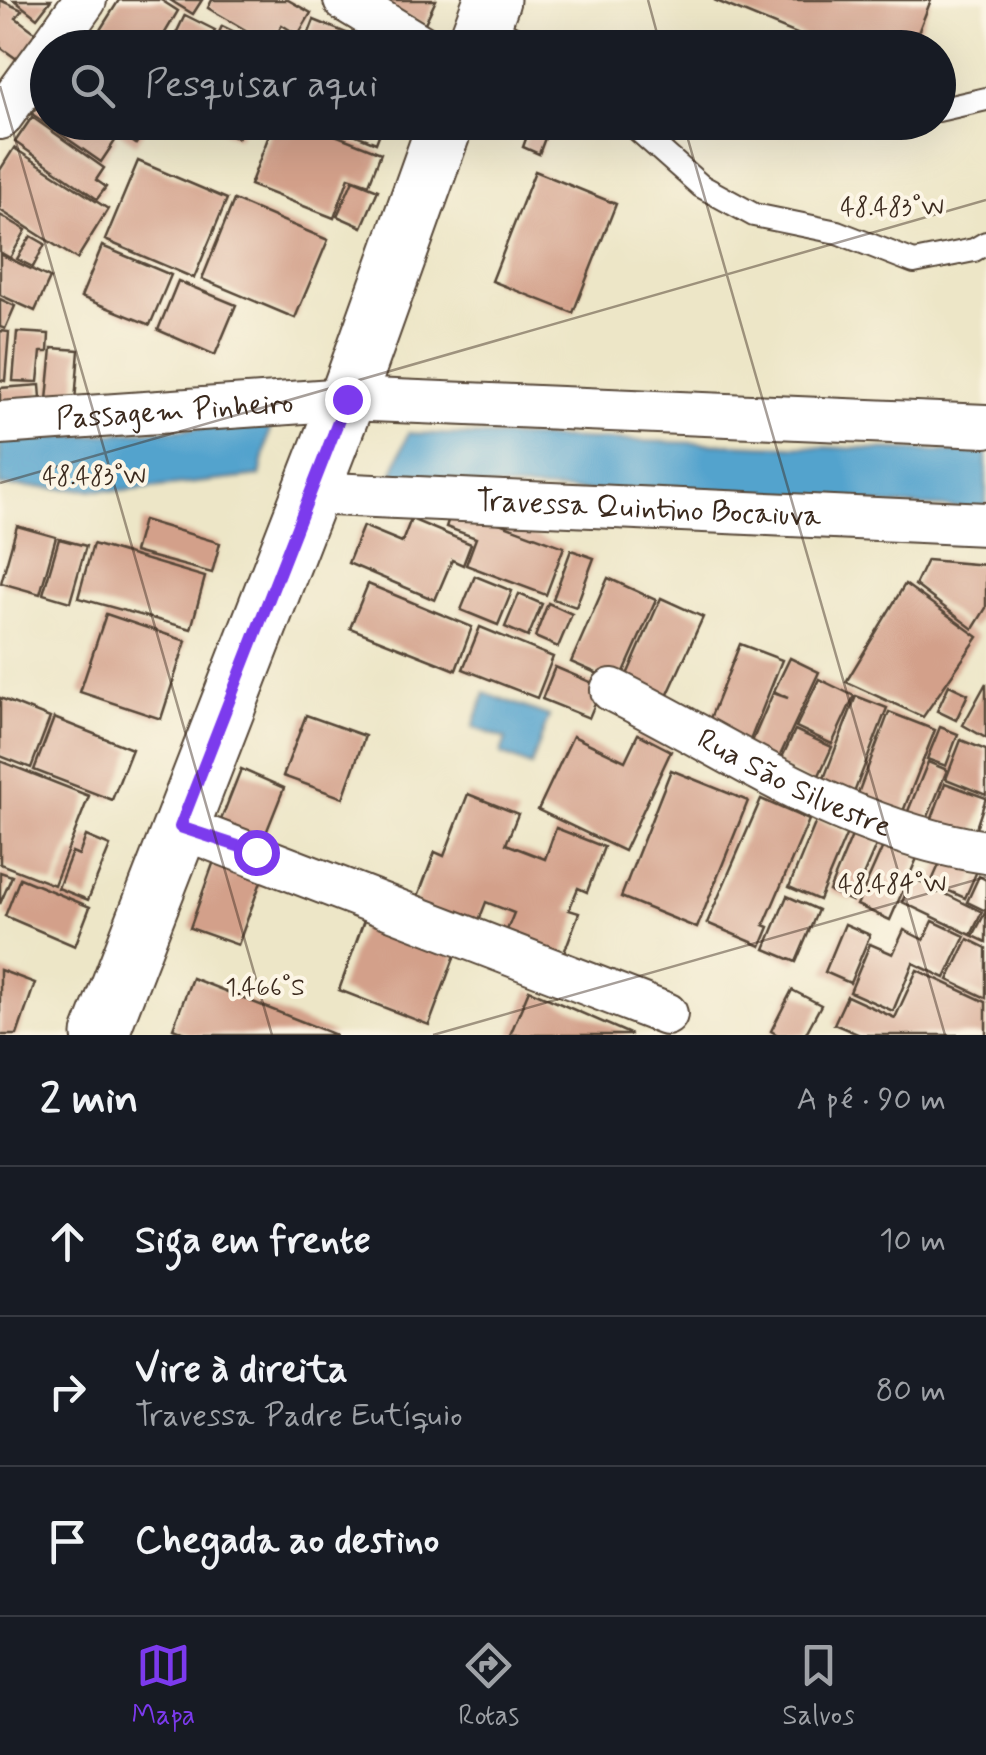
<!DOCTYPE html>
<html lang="pt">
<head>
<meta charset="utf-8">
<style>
	body { margin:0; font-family:Mynerve,sans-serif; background:#242831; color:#f1f3f6 }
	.stop { position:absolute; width:30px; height:30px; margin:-22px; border:8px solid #7c3aed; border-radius:50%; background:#fff }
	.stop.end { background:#7c3aed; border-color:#fff; box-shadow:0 2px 10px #0008 }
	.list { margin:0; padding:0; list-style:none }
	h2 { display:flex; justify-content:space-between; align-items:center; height:130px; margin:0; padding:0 40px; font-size:42px }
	h2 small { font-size:32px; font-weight:400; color:#9ea1a6 }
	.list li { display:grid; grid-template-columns:65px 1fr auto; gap:30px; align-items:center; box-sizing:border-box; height:150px; padding:0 40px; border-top:2px solid #363941 }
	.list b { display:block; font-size:38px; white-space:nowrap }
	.list p { margin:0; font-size:32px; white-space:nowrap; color:#9ea1a6 }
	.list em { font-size:32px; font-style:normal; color:#9ea1a6 }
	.icon { flex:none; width:55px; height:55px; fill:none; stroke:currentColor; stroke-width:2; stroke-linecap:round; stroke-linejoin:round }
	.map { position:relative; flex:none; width:986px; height:1035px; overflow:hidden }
	.search { position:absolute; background:#171b24; box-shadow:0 10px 40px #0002; left:30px; right:30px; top:30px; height:110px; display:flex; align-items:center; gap:25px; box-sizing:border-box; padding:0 35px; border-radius:55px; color:#9ea1a6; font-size:38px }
	.sheet { height:580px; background:#171b24 }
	nav { display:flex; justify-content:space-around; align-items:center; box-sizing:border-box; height:140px; border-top:2px solid #363941; background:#171b24; font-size:28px; color:#9ea1a6 }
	nav a { display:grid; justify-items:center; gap:5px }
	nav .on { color:#7c3aed }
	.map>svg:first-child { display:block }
	.water { fill:#53a3cd; stroke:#476676; stroke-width:2.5 }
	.building { fill:#d3a08a }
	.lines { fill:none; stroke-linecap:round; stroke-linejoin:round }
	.service-casing { stroke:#564637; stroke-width:26 }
	.minor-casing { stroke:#564637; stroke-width:46 }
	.secondary-casing { stroke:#564637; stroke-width:59 }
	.service { stroke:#fff; stroke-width:22 }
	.minor { stroke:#fff; stroke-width:42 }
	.secondary { stroke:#fff; stroke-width:55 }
	.route { stroke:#7c3aed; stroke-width:12 }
	.ticks { fill:none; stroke:#3b2a1e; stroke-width:2.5; stroke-opacity:0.45 }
	.labels { text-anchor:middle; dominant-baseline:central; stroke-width:8; stroke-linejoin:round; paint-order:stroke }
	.street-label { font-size:30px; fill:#3b2a1e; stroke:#fcf5e5 }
	.ticks-label { font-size:25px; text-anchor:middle; fill:#3b2a1e; stroke:#fcf5e5; stroke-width:8; stroke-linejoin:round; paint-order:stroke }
</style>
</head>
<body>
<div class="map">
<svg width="986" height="1035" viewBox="0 0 986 1035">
	<rect width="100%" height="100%" fill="#fcf5e5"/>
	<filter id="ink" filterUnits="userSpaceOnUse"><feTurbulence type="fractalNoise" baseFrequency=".01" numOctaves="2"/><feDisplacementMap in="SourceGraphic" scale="20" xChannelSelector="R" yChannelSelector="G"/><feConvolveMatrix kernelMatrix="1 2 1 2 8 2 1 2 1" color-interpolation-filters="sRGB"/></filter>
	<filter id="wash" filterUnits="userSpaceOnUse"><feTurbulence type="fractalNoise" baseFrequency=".0048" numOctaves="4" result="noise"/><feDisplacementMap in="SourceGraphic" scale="40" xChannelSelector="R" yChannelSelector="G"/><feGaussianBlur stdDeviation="2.25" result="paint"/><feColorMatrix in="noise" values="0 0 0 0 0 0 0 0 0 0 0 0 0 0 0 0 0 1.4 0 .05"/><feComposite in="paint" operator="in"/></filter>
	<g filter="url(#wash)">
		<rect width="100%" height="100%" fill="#ede6c7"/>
		<g class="water">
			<path d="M271 423 260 476 122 491 0 486V441Z"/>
			<path d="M408 433 986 453V509L389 483Z"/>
			<path d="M485 693 549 716 531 766 501 754 506 739 473 727Z"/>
		</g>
		<g id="blocks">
			<g class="building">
				<path d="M0 0 22 10 16 18 39 35 21 62 0 47Z"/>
				<path d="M14 0H51L37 18Z"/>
				<path d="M119 0H161L178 11 156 48H127L100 30Z"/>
				<path d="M170 0H202L193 14Z"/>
				<path d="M212 0H288L311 13 298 35 282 25 271 45 208 8Z"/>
				<path d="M389 0H436L424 25 385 7Z"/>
				<path d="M714 0H931L912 48H831Z"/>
				<path d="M185 15 215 30 207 48H169Z"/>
				<path d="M314 20 366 41 363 48H303Z"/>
				<path d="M222 26 268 48H212Z"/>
				<path d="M92 30 119 48H81Z"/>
				<path d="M48 92V122H95L117 138 101 162 32 114Z"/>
				<path d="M32 117 104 168 96 180 106 187 97 199 15 142Z"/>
				<path d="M103 122H150L136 144Z"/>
				<path d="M205 122H245L238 138Z"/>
				<path d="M274 122H302L381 153 369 184 349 177 334 218 250 185Z"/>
				<path d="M324 122H384L376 143Z"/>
				<path d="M532 122H551L539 154 523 147Z"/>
				<path d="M14 148 108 209 77 259 0 210V170Z"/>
				<path d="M138 161 227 199 194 278 105 240Z"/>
				<path d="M535 171 616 204 573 313 492 281Z"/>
				<path d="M353 180 378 190 362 227 337 216Z"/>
				<path d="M234 200 328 240 295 318 202 279Z"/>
				<path d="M0 215 26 230 10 258 0 252Z"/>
				<path d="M31 236 45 244 33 267 17 259Z"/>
				<path d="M102 246 171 275 150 325 81 297Z"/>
				<path d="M0 254 50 278 35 311 0 295Z"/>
				<path d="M178 281 236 305 215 355 158 330Z"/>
				<path d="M0 299 15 306 5 329 0 327Z"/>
				<path d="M0 331 9 332 5 381 0 380Z"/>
				<path d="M17 332 49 334 48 352H41L38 382 13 381Z"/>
				<path d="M52 348 79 350 75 402 47 400Z"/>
				<path d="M40 385 42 411 0 413V388Z"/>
				<path d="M453 506 564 547 546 595 466 565 476 538 446 527Z"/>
				<path d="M411 519 471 544 463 565 452 560 435 600 348 563 363 526 402 542Z"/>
				<path d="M143 520 220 543 212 573 134 552Z"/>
				<path d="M17 526 56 537 40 594 1 583Z"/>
				<path d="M59 539 86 546 70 602 43 594Z"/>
				<path d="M93 544 205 577 191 629 78 598Z"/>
				<path d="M571 550 594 558 576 607 553 599Z"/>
				<path d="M927 560 986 565V608L973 629 915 585Z"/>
				<path d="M475 576 512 591 498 625 461 610Z"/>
				<path d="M608 578 656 600 619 683 571 662Z"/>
				<path d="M368 584 472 627 456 670 350 628Z"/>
				<path d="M905 584 978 637 923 717 846 682Z"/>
				<path d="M519 594 542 604 528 637 505 627Z"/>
				<path d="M661 598 703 617 664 703 623 684Z"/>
				<path d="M548 603 572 614 558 647 535 637Z"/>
				<path d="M106 614 186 641 161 719 80 692Z"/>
				<path d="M480 627 553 657 537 698 463 669Z"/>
				<path d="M740 644 782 660 747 748 705 731Z"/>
				<path d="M790 658 819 672 776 764 748 751 773 693 788 698 774 691Z"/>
				<path d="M555 667 602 687 589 718 542 699Z"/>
				<path d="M819 679 854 696 832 744 796 727Z"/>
				<path d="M986 683V738L963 725Z"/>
				<path d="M949 685 968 694 956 720 937 711Z"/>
				<path d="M856 696 887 708 852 798 821 786Z"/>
				<path d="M0 698 50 718 31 768 0 756Z"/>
				<path d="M889 712 935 730 902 814 857 796Z"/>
				<path d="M306 715 365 736 343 798 283 776Z"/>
				<path d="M54 718 132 749 112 800 34 770Z"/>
				<path d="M940 727 958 734 946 766 927 759Z"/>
				<path d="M795 730 832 747 815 784 778 766Z"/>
				<path d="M638 734 671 751 624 851 538 810 573 736 625 761Z"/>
				<path d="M961 740 986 750V795L946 779Z"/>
				<path d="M0 761 89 796 54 885 0 864Z"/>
				<path d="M928 762 947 770 925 824 906 816Z"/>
				<path d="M241 769 284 788 262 843 219 825Z"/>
				<path d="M671 770 748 801 697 928 621 897Z"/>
				<path d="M945 783 986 798 973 837 931 821Z"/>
				<path d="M468 794 518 814 506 844 545 859 556 828 604 847 587 892 578 888 569 910 579 913 562 958 505 935 514 913 486 902 476 928 415 904 435 852 444 856Z"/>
				<path d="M761 799 809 820 764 925 769 927 761 946 707 923Z"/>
				<path d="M817 819 847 833 819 900 789 887Z"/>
				<path d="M854 831 878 841 852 901 829 891Z"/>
				<path d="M86 836 110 846 88 900 58 888 72 852 79 855Z"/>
				<path d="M885 842 918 856 890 920 857 905Z"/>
				<path d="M219 847 267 865 238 945 190 928Z"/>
				<path d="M943 856 977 871 965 898 931 883Z"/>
				<path d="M0 872 12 876 0 904Z"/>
				<path d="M979 876 986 880V942L973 936 986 911 967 902Z"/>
				<path d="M20 878 90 907 75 946 5 916Z"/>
				<path d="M913 878 982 912 971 935 902 902Z"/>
				<path d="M787 896 818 910 796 962 765 949Z"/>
				<path d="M366 915 457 950 429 1025 339 990Z"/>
				<path d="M933 921 965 936 945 978 913 963 893 1011 850 992 870 944 893 954 904 930 924 940Z"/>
				<path d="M845 924 870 935 850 983 825 972Z"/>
				<path d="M968 939 986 948V998L948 980Z"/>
				<path d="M0 970 35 983 17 1035H0Z"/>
				<path d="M917 970 986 1002V1035H860L834 1024 847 996 895 1018Z"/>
				<path d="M192 978 336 1035H190L173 1028Z"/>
				<path d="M529 990 632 1035H510Z"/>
				<path d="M792 990 821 1005 805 1035H778L771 1031Z"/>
			</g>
		</g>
	</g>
	<g filter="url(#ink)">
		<use href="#blocks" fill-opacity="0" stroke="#564637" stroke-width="2.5"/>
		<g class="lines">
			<defs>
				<g id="service">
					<path d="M484 22 533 48"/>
					<path d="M938 110 986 99"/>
					<path d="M629 122 701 186 754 215 837 232 914 262 974 250 986 243"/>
				</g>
				<g id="minor">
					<path d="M345 0 424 48"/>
					<path d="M51 48 85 0"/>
					<path d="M0 118 48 52"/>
					<path id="s1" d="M0 423 347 399 986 426"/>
					<path id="s2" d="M309 493 986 524"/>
					<path id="s3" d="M612 690C737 752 844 831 986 852"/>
					<path d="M180 827 666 1014"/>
				</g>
				<g id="secondary">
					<path d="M474 48 492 0"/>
					<path d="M100 1035 347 399 446 122"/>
				</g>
			</defs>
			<use href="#service" class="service-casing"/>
			<use href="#minor" class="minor-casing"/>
			<use href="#secondary" class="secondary-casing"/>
			<use href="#service" class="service"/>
			<use href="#minor" class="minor"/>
			<use href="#secondary" class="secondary"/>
		</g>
	</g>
	<g class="lines" filter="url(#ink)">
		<path class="route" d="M256 852 180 827 347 399"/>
	</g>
	<path class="ticks" d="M648 0 661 48M0 86 272 1035M683 122 945 1035M0 483 986 200M433 1035 986 877"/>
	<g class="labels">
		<g class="street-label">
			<text stroke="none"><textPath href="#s1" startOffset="175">Passagem Pinheiro</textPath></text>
			<text stroke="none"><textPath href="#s2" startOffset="340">Travessa Quintino Bocaiuva</textPath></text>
			<text stroke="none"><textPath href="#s3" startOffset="205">Rua São Silvestre</textPath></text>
		</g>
	</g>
	<g class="ticks-label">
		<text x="892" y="215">48.483°W</text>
		<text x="94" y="484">48.483°W</text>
		<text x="892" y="892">48.484°W</text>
		<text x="265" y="995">1.466°S</text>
	</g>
</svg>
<div class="stop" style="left:256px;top:852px"></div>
<div class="stop end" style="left:347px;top:399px"></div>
<div class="search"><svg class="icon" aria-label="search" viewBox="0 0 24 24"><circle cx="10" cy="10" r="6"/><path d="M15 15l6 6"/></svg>Pesquisar aqui</div>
</div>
<section class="sheet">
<h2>2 min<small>A pé · 90 m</small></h2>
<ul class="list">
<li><svg class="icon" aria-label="ahead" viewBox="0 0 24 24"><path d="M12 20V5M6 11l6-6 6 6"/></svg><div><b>Siga em frente</b></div><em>10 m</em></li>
<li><svg class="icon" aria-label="right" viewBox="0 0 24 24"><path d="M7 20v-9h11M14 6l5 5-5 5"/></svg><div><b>Vire à direita</b><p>Travessa Padre Eutíquio</p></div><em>80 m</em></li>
<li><svg class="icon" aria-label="arrive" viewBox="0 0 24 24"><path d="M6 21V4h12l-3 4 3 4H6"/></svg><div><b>Chegada ao destino</b></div></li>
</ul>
</section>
<nav>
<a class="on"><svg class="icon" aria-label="map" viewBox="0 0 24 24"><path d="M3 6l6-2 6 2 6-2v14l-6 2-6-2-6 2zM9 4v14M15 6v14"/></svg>Mapa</a>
<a><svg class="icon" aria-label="directions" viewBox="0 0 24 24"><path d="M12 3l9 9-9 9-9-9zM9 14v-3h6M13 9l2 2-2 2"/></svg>Rotas</a>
<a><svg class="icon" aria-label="saved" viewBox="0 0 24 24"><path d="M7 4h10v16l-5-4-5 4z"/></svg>Salvos</a>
</nav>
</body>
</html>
